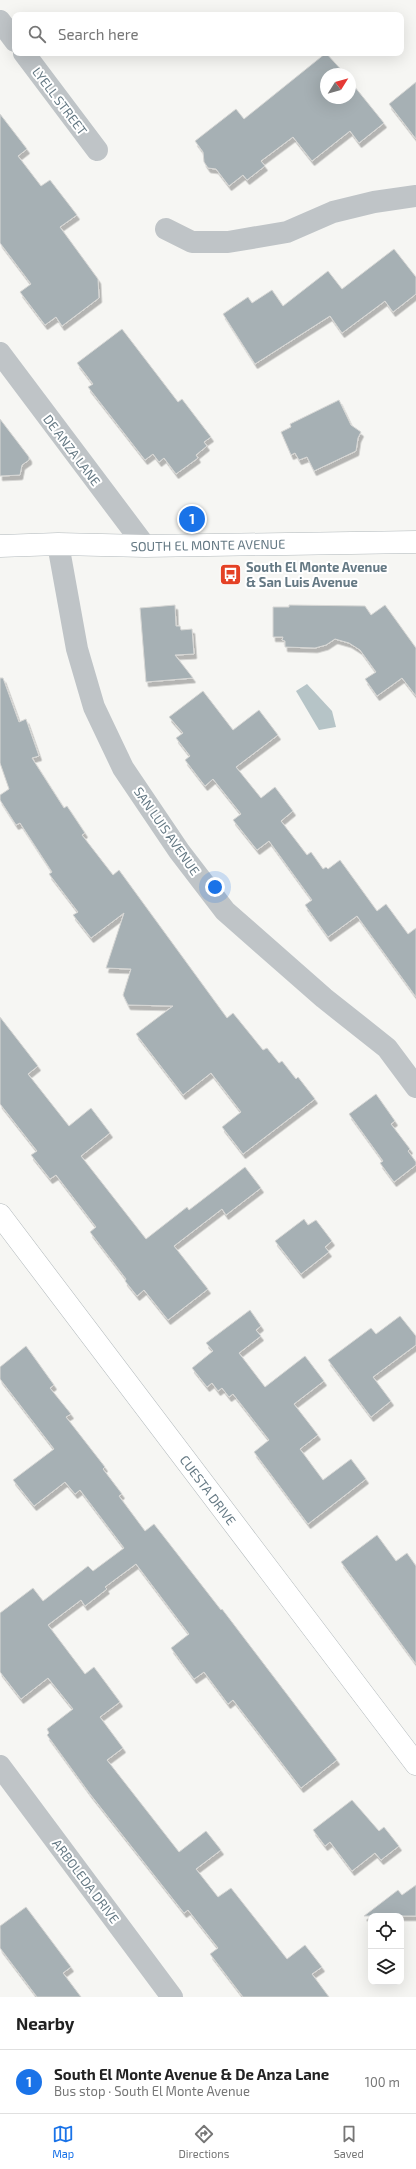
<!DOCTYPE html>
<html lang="en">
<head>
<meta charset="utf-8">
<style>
	body { margin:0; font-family:"Exo 2",sans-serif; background:#f6f6f6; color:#222 }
	.controls { position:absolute; right:12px; bottom:12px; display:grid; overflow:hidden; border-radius:8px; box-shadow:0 4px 16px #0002 }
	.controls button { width:36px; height:36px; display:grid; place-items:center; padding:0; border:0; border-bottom:1px solid #e0e0e0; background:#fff; color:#222; font:20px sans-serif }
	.compass { position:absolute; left:320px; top:68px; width:36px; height:36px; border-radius:50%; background:#fff; box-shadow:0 4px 16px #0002; rotate:53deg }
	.you { position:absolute; left:215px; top:887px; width:14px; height:14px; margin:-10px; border:3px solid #fff; border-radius:50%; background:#1a73e8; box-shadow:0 0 0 6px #1a73e833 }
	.badge { display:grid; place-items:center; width:26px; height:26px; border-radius:50%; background:#1a73e8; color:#fff; font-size:13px; font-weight:700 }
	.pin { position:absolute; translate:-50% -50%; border:2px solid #fff; box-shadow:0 1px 4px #0006 }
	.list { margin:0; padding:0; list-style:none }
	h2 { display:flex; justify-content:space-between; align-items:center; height:52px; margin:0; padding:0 16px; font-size:17px }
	h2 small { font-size:13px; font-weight:400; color:#767676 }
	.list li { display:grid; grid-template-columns:26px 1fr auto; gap:12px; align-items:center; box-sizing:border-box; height:64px; padding:0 16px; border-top:1px solid #e0e0e0 }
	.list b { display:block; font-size:15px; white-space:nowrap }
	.list p { margin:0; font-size:13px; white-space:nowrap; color:#767676 }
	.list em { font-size:13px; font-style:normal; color:#767676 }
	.icon { flex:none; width:22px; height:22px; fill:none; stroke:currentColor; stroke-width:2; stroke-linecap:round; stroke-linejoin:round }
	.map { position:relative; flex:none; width:416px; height:1997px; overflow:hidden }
	.search { position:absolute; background:#fff; box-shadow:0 4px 16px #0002; left:12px; right:12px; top:12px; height:44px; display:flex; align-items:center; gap:10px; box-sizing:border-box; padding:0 14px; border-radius:8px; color:#767676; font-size:15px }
	.sheet { height:116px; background:#fff }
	nav { display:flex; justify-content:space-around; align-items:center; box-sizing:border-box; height:56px; border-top:1px solid #e0e0e0; background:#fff; font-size:11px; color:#767676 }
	nav a { display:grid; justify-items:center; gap:2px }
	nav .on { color:#1a73e8 }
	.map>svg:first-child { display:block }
	.water { fill:#b6c4c7 }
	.building { fill:#a6b0b4; stroke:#d7d7d5; filter:url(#shadow) }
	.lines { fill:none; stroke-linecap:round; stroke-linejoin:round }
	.secondary-casing { stroke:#b1b8bb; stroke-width:23 }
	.street { stroke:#bfc4c7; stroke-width:22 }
	.secondary { stroke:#fff; stroke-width:22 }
	.labels { text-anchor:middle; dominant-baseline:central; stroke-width:4; stroke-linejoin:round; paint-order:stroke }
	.street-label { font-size:13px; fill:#657984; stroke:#fff }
	.poi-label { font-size:13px; font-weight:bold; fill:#657984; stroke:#fff; text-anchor:start }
</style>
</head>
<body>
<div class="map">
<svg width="416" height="1997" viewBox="0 0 416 1997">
	<defs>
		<filter id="shadow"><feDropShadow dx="2.5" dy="4.5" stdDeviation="0" flood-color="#0004"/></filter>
	</defs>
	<rect width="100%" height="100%" fill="#f6f6f3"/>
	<path class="water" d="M307 684 332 711 336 727 319 730 296 691Z"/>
	<g class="building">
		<path d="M326 53 345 74H326V98H350V81L384 123 359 143 350 131 312 161 293 137 261 161 265 166 247 180 243 175 229 186 216 169 208 168 204 162 203 152 195 141 236 109 244 119Z"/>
		<path d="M416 82V139L389 104Z"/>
		<path d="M0 114 27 149 18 156 41 186 50 180 77 215 60 227 98 279 99 298 62 326 56 317 45 325 20 292 31 284 0 243Z"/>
		<path d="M394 249 416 277V294L393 312 385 301 342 333 330 316 255 364 223 314 248 297 252 303 272 290 283 306 328 271 342 289Z"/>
		<path d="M122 329 178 402 182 399 211 437 204 442 207 446 196 455 198 458 176 474 164 458 159 462 153 454 145 460 88 387 93 384 77 363Z"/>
		<path d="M339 400 351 425 361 432 358 438 356 451 314 471 307 457 299 460 295 453 291 455 281 432 291 427 290 424Z"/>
		<path d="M0 419 29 457V460L22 465 20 475 0 476Z"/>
		<path d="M175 605 176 626H180L181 630 192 629 194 654 175 655 193 678 146 682 140 608Z"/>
		<path d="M289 605 365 606 371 615 385 605 416 648V696L402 678 377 696 365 679 376 672 360 650 349 643 335 639 326 645 315 648 285 647V641L282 640 283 637H273V607H289Z"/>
		<path d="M0 678H3L19 722 26 719 39 756 32 758 64 808 67 806 85 833 82 835 113 875 119 870 227 1018 233 1013 263 1050 267 1048 279 1063 282 1061 296 1079 298 1077 315 1099 243 1154 222 1127 241 1112 211 1073 183 1095 136 1034 173 1006 128 1005 123 995 131 969 106 968 124 913 91 938 73 915 78 912 49 874 52 872 20 823 16 825 0 800V795L9 789 0 763Z"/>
		<path d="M203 691 233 730 259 710 278 735 236 767 261 798 275 787 293 811 281 821 307 855 311 852 323 869 326 867 328 869 340 860 377 911 386 904 408 934 416 928V997L357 916 328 937 305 905 312 900 269 841 257 850 233 820 241 814 213 779 205 786 185 760 190 756 176 738 183 733 169 717Z"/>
		<path d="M0 1017 38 1066 28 1074 69 1126 91 1108 110 1133 81 1156 146 1239 187 1207 189 1210 245 1167 261 1188 226 1215 222 1209 174 1246 208 1289 168 1320 144 1290 137 1296 125 1281 126 1279 90 1232 96 1227 56 1175 50 1179 31 1155 37 1151 0 1104Z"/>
		<path d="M376 1094 395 1121 391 1124 410 1149 408 1151 416 1162V1165L394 1182 380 1163 383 1161 349 1114Z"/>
		<path d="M304 1219 308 1225 316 1220 332 1241 325 1247 329 1252 301 1274 275 1241Z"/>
		<path d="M250 1310 261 1326 256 1330 261 1336 239 1353 265 1387 305 1356 324 1381 294 1404 318 1435 300 1449 323 1480 351 1459 366 1479 308 1524 254 1452 269 1440 233 1394 229 1397 222 1388 218 1391 212 1383 207 1387 192 1368 213 1351 206 1343Z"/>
		<path d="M400 1316 416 1336V1345L373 1377 391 1401 371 1417 328 1360 371 1328 376 1334Z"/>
		<path d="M26 1346 54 1385 50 1388 71 1414 66 1417 105 1467 103 1469 122 1494 119 1496 145 1531 154 1524 221 1610 222 1609 337 1760 301 1788 233 1700 228 1704 204 1672 194 1679 171 1648 189 1634 136 1564 105 1587 107 1589 85 1606 81 1600 48 1625 85 1674 94 1667 120 1702 100 1717 123 1748 107 1760 179 1852 206 1831 221 1850 196 1869 218 1897 231 1888 287 1959 305 1945 322 1967 312 1974 329 1997H243L210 1954 218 1948 188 1910 184 1913 90 1794 47 1735 49 1733 47 1729 73 1709 48 1678 21 1699 0 1672V1613L33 1588 43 1601 88 1566 93 1571 124 1548 80 1490 75 1494 65 1482 34 1506 13 1480 54 1449 0 1379V1367Z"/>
		<path d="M377 1535 396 1561 407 1553 416 1566V1664L341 1562Z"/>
		<path d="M352 1800 379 1831 384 1827 399 1846 381 1860 375 1853 352 1871 330 1842 325 1846 313 1830Z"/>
		<path d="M416 1885V1916H364L398 1890 402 1895Z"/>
		<path d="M26 1907 71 1967 63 1973 81 1997H37L0 1948V1926Z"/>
	</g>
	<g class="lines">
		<defs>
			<g id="secondary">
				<path d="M0 546 58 544 145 546 416 542"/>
				<path d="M0 1215 416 1764"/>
			</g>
		</defs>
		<use href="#secondary" class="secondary-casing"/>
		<g class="street">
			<path d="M0 21 15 41"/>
			<path d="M24 53 97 150"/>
			<path d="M166 229 192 242H228L287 232 333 212 374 202 416 196"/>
			<path d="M0 353 145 546"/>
			<path d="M58 544 77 649 94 707 123 768 179 851 225 911 324 998 387 1048 416 1087"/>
			<path d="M0 1766 172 1997"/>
		</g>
		<use href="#secondary" class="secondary"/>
	</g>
	<defs>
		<symbol id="bus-square" viewBox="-11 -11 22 22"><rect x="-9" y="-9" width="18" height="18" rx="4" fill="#e44125" stroke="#fff"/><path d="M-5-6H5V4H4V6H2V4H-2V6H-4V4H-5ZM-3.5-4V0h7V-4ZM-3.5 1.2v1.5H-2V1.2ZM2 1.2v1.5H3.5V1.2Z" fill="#fff"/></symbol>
	</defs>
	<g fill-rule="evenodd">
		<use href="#bus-square" x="218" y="562" width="25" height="25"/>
	</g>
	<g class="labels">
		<g class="street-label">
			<text transform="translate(60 101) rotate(53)">LYELL STREET</text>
			<text transform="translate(72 450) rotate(53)">DE ANZA LANE</text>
			<text transform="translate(208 545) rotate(-1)">SOUTH EL MONTE AVENUE</text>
			<text transform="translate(167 831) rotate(55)">SAN LUIS AVENUE</text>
			<text transform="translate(208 1490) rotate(53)">CUESTA DRIVE</text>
			<text transform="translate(86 1881) rotate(53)">ARBOLEDA DRIVE</text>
		</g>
		<g class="poi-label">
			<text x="246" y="567">South El Monte Avenue<tspan x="246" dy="15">&amp; San Luis Avenue</tspan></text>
		</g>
	</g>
</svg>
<div class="controls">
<button><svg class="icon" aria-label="locate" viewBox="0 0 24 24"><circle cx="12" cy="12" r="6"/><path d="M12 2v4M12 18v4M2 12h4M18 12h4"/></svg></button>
<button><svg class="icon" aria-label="layers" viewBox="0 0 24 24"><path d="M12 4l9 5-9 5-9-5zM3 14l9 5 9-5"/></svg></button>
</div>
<svg class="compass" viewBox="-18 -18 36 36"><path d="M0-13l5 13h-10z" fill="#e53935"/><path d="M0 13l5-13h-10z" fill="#767676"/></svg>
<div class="you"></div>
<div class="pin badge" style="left:192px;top:519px">1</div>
<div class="search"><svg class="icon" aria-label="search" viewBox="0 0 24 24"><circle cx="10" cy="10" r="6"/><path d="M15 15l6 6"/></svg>Search here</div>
</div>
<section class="sheet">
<h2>Nearby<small></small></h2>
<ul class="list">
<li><span class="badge">1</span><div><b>South El Monte Avenue &amp; De Anza Lane</b><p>Bus stop · South El Monte Avenue</p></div><em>100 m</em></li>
</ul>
</section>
<nav>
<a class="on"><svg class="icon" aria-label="map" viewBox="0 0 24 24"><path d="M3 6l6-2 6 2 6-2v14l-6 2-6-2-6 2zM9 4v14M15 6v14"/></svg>Map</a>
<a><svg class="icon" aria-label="directions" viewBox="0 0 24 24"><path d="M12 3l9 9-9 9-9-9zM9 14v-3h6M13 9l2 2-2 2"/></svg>Directions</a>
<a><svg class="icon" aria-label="saved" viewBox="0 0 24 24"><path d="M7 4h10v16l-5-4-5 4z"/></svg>Saved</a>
</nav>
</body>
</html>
